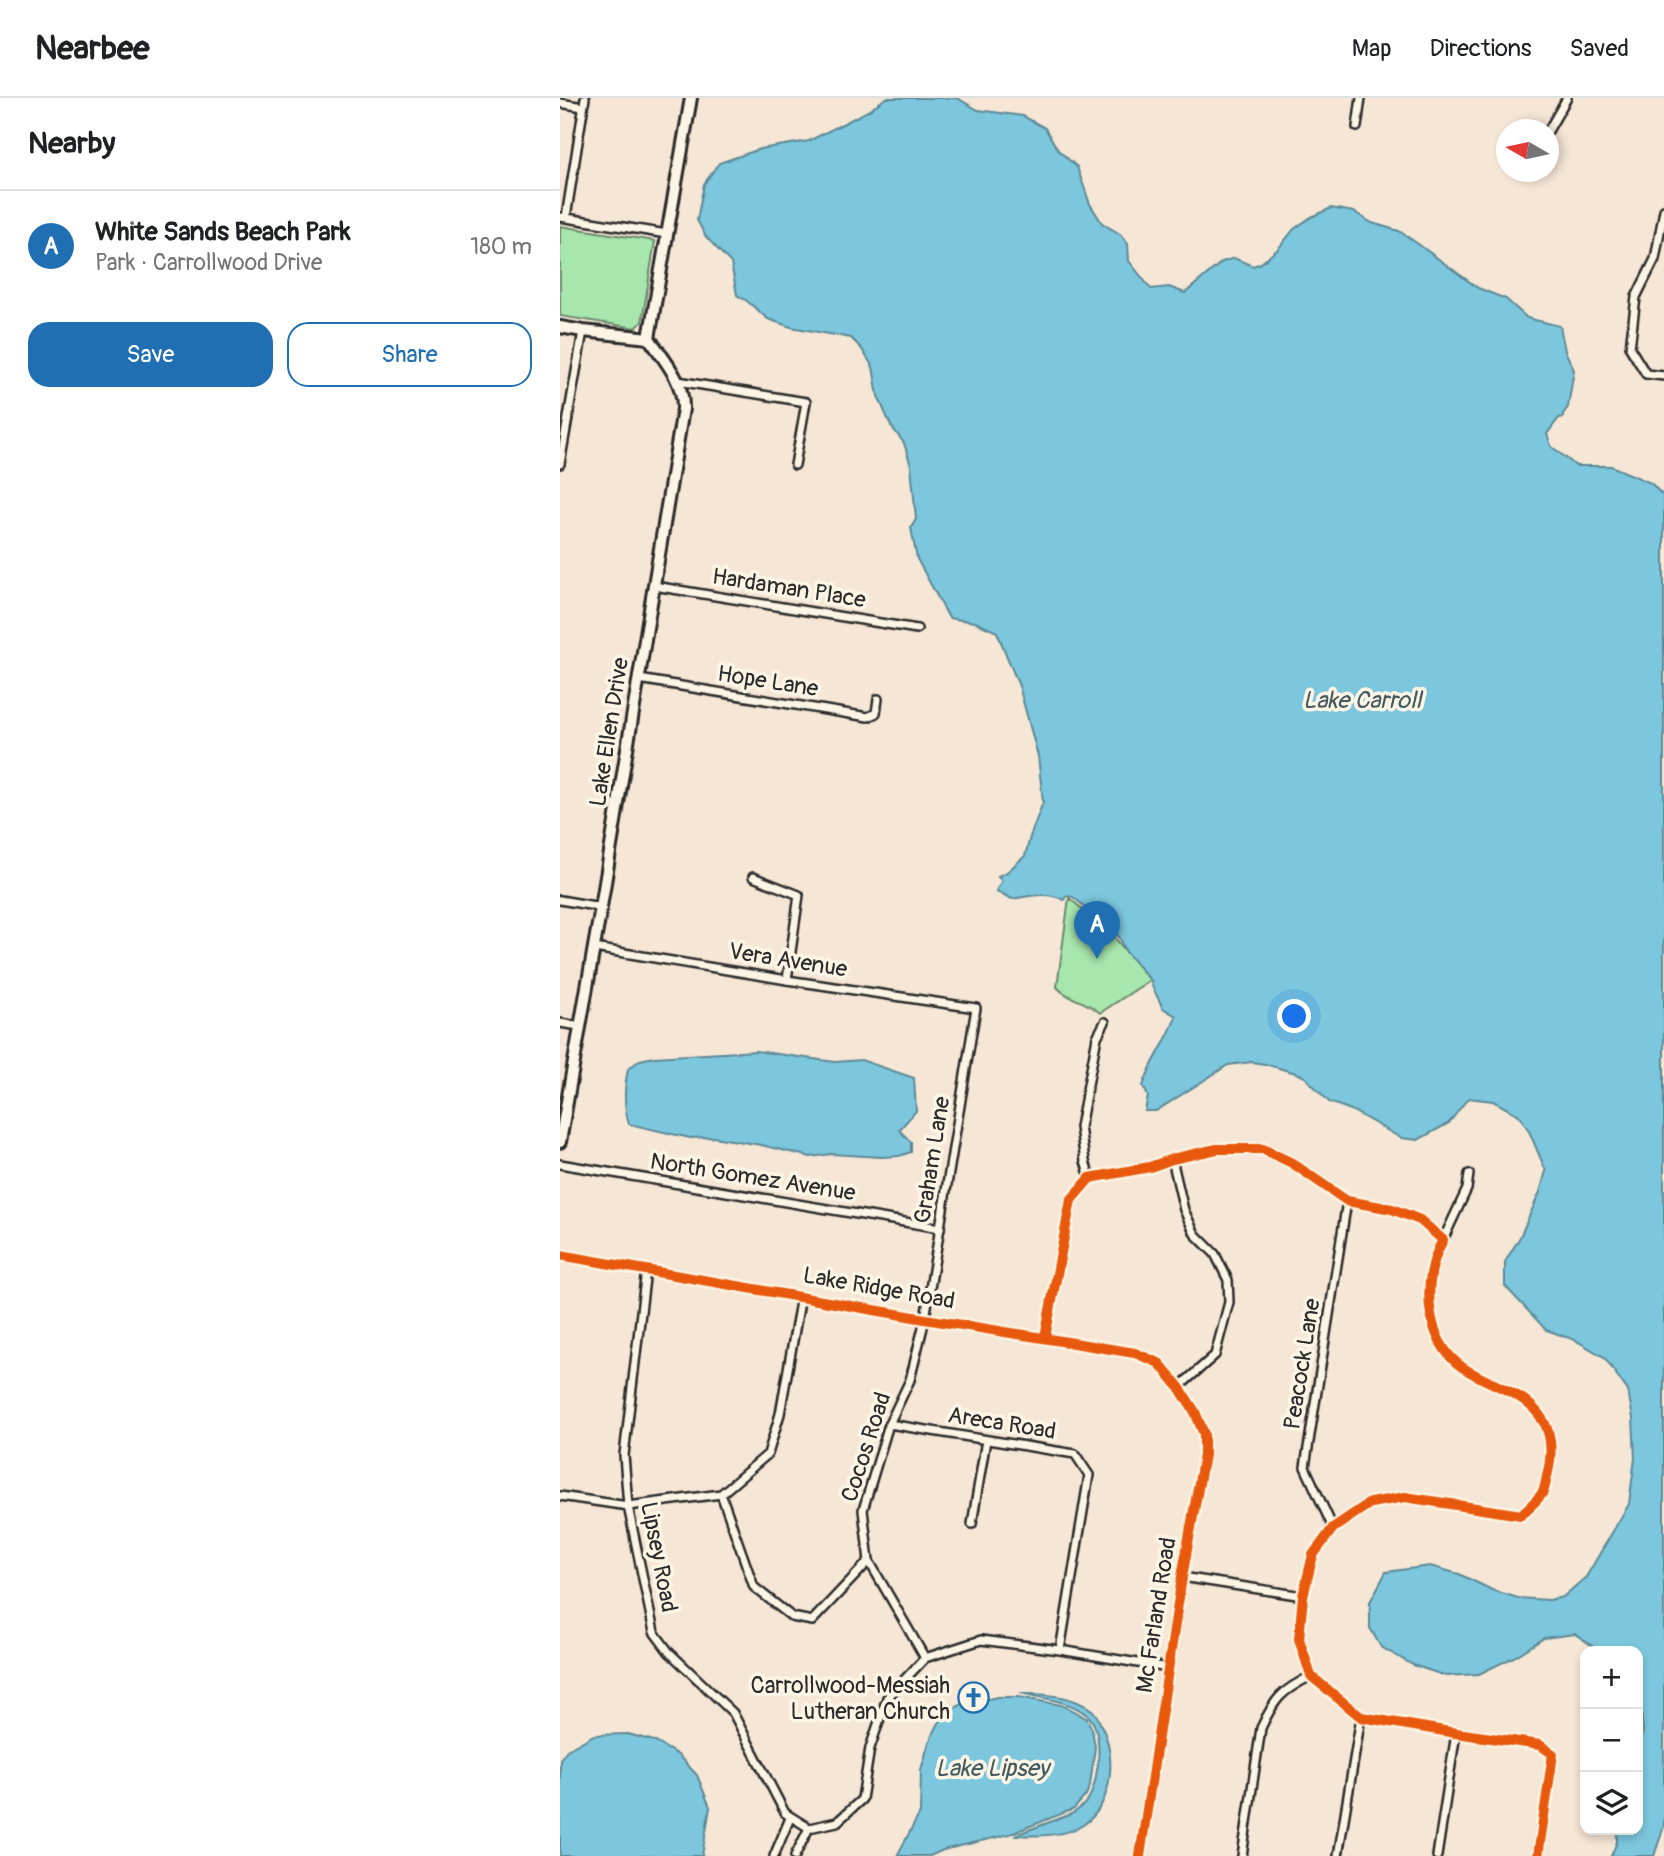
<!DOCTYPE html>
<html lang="en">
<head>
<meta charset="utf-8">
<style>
	body { margin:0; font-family:Pangolin,sans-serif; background:#f6f6f6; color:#202124 }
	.controls { position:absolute; right:21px; bottom:21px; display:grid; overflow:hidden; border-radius:14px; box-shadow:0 4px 10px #0003 }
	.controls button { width:63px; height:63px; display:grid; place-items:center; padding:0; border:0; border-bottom:2px solid #e0e0e0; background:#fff; color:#202124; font:35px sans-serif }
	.compass { position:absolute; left:936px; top:21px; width:63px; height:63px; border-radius:50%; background:#fff; box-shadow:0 4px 10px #0003; rotate:279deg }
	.you { position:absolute; left:735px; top:919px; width:24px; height:24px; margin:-18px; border:5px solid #fff; border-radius:50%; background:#1a73e8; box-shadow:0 0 0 10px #1a73e833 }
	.badge { display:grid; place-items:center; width:46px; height:46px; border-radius:50%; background:#1f6fb2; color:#fff; font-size:23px; font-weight:700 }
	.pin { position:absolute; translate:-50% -58px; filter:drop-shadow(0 2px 4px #0008) }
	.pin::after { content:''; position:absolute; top:37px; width:24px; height:21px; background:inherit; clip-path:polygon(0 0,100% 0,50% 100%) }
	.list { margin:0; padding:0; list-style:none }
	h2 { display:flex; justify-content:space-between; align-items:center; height:91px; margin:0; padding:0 28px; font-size:30px }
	h2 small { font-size:23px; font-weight:400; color:#757577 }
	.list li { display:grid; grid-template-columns:46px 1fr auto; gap:21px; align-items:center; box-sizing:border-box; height:112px; padding:0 28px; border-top:2px solid #e0e0e0 }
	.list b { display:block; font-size:26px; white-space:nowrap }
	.list p { margin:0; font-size:23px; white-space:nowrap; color:#757577 }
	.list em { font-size:23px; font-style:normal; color:#757577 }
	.actions { display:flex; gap:14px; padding:21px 28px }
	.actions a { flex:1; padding:16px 0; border:2px solid #1f6fb2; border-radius:21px; text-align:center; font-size:24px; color:#1f6fb2 }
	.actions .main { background:#1f6fb2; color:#fff }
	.icon { flex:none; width:38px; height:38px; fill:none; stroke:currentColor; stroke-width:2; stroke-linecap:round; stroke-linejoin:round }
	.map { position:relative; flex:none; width:1104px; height:1758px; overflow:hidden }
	header { display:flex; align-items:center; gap:42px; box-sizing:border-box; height:98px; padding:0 35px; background:#fff; border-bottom:2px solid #e0e0e0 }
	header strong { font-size:33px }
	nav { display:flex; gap:38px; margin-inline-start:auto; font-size:24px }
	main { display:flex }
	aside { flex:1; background:#fff }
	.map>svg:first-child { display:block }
	.green { fill:#a7e6ad; stroke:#69886c; stroke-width:2 }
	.water { fill:#7cc7dd; stroke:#5c8996; stroke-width:2 }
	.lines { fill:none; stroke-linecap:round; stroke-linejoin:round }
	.street-casing { stroke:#2b2b2b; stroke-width:12 }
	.secondary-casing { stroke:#2b2b2b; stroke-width:16 }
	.street { stroke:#fcf5e5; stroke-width:7 }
	.secondary { stroke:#fcf5e5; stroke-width:10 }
	.cycleway-casing { stroke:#fcf5e5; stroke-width:15 }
	.cycleway { stroke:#e8590c; stroke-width:10 }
	.labels { text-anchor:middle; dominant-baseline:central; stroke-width:7; stroke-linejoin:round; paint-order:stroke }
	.street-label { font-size:23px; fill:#2b2b2b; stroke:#fcf5e5 }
	.poi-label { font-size:23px; fill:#2b2b2b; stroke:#fcf5e5; text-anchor:end }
	.water-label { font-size:24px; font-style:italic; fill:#435a60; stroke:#fcf5e5 }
</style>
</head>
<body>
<header>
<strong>Nearbee</strong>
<nav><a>Map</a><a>Directions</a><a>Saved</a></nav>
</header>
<main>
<aside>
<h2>Nearby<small></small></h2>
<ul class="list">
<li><span class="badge">A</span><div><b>White Sands Beach Park</b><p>Park · Carrollwood Drive</p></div><em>180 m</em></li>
</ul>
<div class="actions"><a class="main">Save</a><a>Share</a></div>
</aside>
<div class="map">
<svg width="1104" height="1758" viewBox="0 0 1104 1758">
	<rect width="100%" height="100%" fill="#f6e6d5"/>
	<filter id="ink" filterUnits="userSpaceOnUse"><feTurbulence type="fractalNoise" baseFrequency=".0143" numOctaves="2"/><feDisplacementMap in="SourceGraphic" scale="14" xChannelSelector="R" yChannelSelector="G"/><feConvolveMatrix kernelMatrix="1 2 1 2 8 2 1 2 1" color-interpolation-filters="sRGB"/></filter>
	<g filter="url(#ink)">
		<g class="green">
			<path d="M0 128 95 143 82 224 76 230 0 218Z"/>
			<path d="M509 800 550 834 590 882 540 915C526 902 508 902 497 889Z"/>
		</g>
		<g class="water">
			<path d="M326 0H397L418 12 463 18 485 30 498 52 517 69 530 106 542 125 560 136 568 146 569 163 591 191 609 189 625 195 662 164 674 160 693 168 701 165 718 151 734 131 751 119 771 110 794 114 812 125 839 133 858 146 918 190 946 201 967 220 1000 228 1005 253 1014 272 1008 309 1003 316V319L999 320 987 336 991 348 1016 368H1051L1091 385 1104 399V1728L1094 1758H1051L1057 1744V1732H1078V1648L1083 1634 1080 1600 1078 1597V1553H1040L1015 1536 984 1540 956 1558 919 1576 886 1578 853 1567 821 1549 810 1530V1504L826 1474 870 1468 899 1476 932 1492 958 1500 989 1502 1003 1499 1026 1479 1069 1406 1075 1360 1073 1320 1068 1293 1044 1259 1015 1242 986 1232 945 1188V1164L960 1139 980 1094 986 1073 969 1033 959 1017 933 1003 908 1000 889 1025 858 1042 841 1040 791 1012 769 1004 745 979 739 976 705 966 692 964 668 967 596 1013H585L588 998 583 988C591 963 608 943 616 918L603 910 591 886 592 884 566 854 560 840 553 832 513 799 506 798 504 802C488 793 469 798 452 801L436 793 442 782 438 778 447 774 465 758 470 739 483 704 478 658 459 588 437 534 415 524 389 520 357 461 351 430 356 421 351 368 344 345 331 328 318 298 313 269 301 250 291 240 231 229 208 221 187 203 177 197 171 165 146 139 137 122 144 86 159 65 200 51 249 43 308 13Z"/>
			<path d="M196 953 275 964 301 962 354 980 356 1013 339 1032 351 1044V1054L339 1058 321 1059 271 1056 251 1059 201 1047 153 1039 130 1040 69 1026C63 1007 64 990 68 971L80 962 94 959Z"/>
			<path d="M460 1595C485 1597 510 1596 532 1612 536 1615 538 1620 540 1625 557 1656 554 1706 523 1727 506 1739 475 1738 455 1737L509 1717C518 1713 524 1708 529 1700 539 1681 545 1632 527 1617 509 1602 482 1600 460 1595Z"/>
			<path d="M438 1599H459L501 1607 516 1614 527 1621 532 1631 535 1649 530 1687 526 1697 514 1711 450 1736 383 1752 370 1758H337L360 1715 361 1672 369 1644 380 1623 390 1612 403 1606Z"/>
			<path d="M68 1636 94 1643 118 1657 137 1677 150 1709 142 1758H0V1661L7 1652 34 1637Z"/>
		</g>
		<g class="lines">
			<defs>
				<g id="street">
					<path d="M0 5 23 9"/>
					<path d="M797 29 801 0"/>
					<path d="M988 33 1007 0"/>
					<path d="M1104 112 1095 161 1076 199 1070 250 1086 276 1104 278"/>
					<path d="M0 119 107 136"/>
					<path d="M6 119 25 0"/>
					<path d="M118 283 246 304 235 367"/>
					<path d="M0 366 23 233"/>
					<path d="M94 488 357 531"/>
					<path d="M79 581 308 619 316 615 318 601"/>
					<path d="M193 779 239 797 227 882"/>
					<path d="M0 802 41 809"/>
					<path d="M34 850 227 882 416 910 365 1221 350 1282 329 1326 303 1412 309 1463 365 1560"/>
					<path d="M0 925 19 928"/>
					<path d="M612 1061 624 1112 635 1136 655 1156 668 1182 669 1204 655 1257 619 1289"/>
					<path d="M0 1066 380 1130"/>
					<path d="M530 1080 525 1063 520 1029 537 939 545 924"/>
					<path d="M883 1142 907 1091 909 1076"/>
					<path d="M0 1157 365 1221 575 1255 599 1265 619 1289 635 1314 644 1336V1357L622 1479 580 1758"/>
					<path d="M86 1172 64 1357 68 1408 94 1534 109 1554 173 1615 225 1715 249 1730 277 1724 302 1701 310 1650 327 1600 365 1560 421 1542 500 1552 608 1570"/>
					<path d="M485 1239 511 1102 530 1080 590 1069 612 1061 657 1051H703L732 1065 787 1103 832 1111 860 1122 883 1142C861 1180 864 1242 902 1269 921 1282 945 1289 964 1302 991 1322 995 1347 987 1378 986 1383 985 1389 983 1394 978 1402 968 1410 961 1417L845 1399 810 1405 773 1430 753 1457 743 1498 739 1541 751 1578 801 1619 896 1635 980 1647 993 1656 978 1758"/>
					<path d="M329 1326 515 1356 529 1377 500 1552"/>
					<path d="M161 1396 194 1489 232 1519 252 1523 309 1463"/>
					<path d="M0 1398 68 1408 161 1396 208 1356 220 1316 241 1198"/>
					<path d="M412 1426 426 1342"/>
					<path d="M773 1430 745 1369 787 1103"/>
					<path d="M622 1479 743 1498"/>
					<path d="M214 1758 230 1720"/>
					<path d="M235 1758 249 1730"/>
					<path d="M682 1758 701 1630C715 1600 721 1593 751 1578"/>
					<path d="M778 1758 801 1619"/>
					<path d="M877 1758 896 1635"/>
				</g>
				<g id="secondary">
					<path d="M0 229 23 233 89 240"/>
					<path d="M89 240 131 0"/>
					<path d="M0 1044 41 809 123 311C124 283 104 262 89 240"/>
				</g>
			</defs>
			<use href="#street" class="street-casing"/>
			<use href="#secondary" class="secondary-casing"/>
			<use href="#street" class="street"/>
			<use href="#secondary" class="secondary"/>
			<defs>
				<g id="cycleway">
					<path d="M0 1157 365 1221 575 1255 599 1265 619 1289 635 1314 644 1336V1357L622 1479 580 1758"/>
					<path d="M485 1239 511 1102 530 1080 590 1069 612 1061 657 1051H703L732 1065 787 1103 832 1111 860 1122 883 1142C861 1180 864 1242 902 1269 921 1282 945 1289 964 1302 991 1322 995 1347 987 1378 986 1383 985 1389 983 1394 978 1402 968 1410 961 1417L845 1399 810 1405 773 1430 753 1457 743 1498 739 1541 751 1578 801 1619 896 1635 980 1647 993 1656 978 1758"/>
				</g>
			</defs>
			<use href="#cycleway" class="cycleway-casing"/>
			<use href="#cycleway" class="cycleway"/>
		</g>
	</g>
	<defs>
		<symbol id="church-ring" viewBox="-11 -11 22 22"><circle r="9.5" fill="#fcf5e5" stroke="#1f6fb2" stroke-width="1.5"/><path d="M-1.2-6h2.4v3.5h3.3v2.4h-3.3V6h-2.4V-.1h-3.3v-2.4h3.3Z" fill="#1f6fb2"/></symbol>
	</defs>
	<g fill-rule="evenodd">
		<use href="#church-ring" x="396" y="1582" width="35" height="35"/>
	</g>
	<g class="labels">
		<g class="street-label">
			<text transform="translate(229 490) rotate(9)">Hardaman Place</text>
			<text transform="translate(208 583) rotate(9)">Hope Lane</text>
			<text transform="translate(49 634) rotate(-81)">Lake Ellen Drive</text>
			<text transform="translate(228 862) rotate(9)">Vera Avenue</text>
			<text transform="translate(372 1062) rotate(-81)">Graham Lane</text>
			<text transform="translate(193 1079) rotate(9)">North Gomez Avenue</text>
			<text transform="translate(319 1190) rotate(10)">Lake Ridge Road</text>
			<text transform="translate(742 1266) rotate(-81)">Peacock Lane</text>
			<text transform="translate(442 1325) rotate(9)">Areca Road</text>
			<text transform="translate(306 1349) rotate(-72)">Cocos Road</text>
			<text transform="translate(99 1459) rotate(79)">Lipsey Road</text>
			<text transform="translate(596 1517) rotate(-81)">Mc Farland Road</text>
		</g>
		<g class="poi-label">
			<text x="390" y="1587">Carrollwood-Messiah<tspan x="390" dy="26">Lutheran Church</tspan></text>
		</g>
		<g class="water-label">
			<text x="802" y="602">Lake Carroll</text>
			<text x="432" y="1670">Lake Lipsey</text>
		</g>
	</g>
</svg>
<div class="controls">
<button>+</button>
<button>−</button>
<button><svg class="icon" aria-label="layers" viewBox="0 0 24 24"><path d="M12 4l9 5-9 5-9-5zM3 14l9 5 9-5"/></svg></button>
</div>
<svg class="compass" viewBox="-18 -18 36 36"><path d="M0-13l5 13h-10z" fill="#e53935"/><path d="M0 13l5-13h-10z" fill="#757577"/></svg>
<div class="you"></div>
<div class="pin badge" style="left:537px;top:861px">A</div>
</div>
</main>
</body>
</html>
